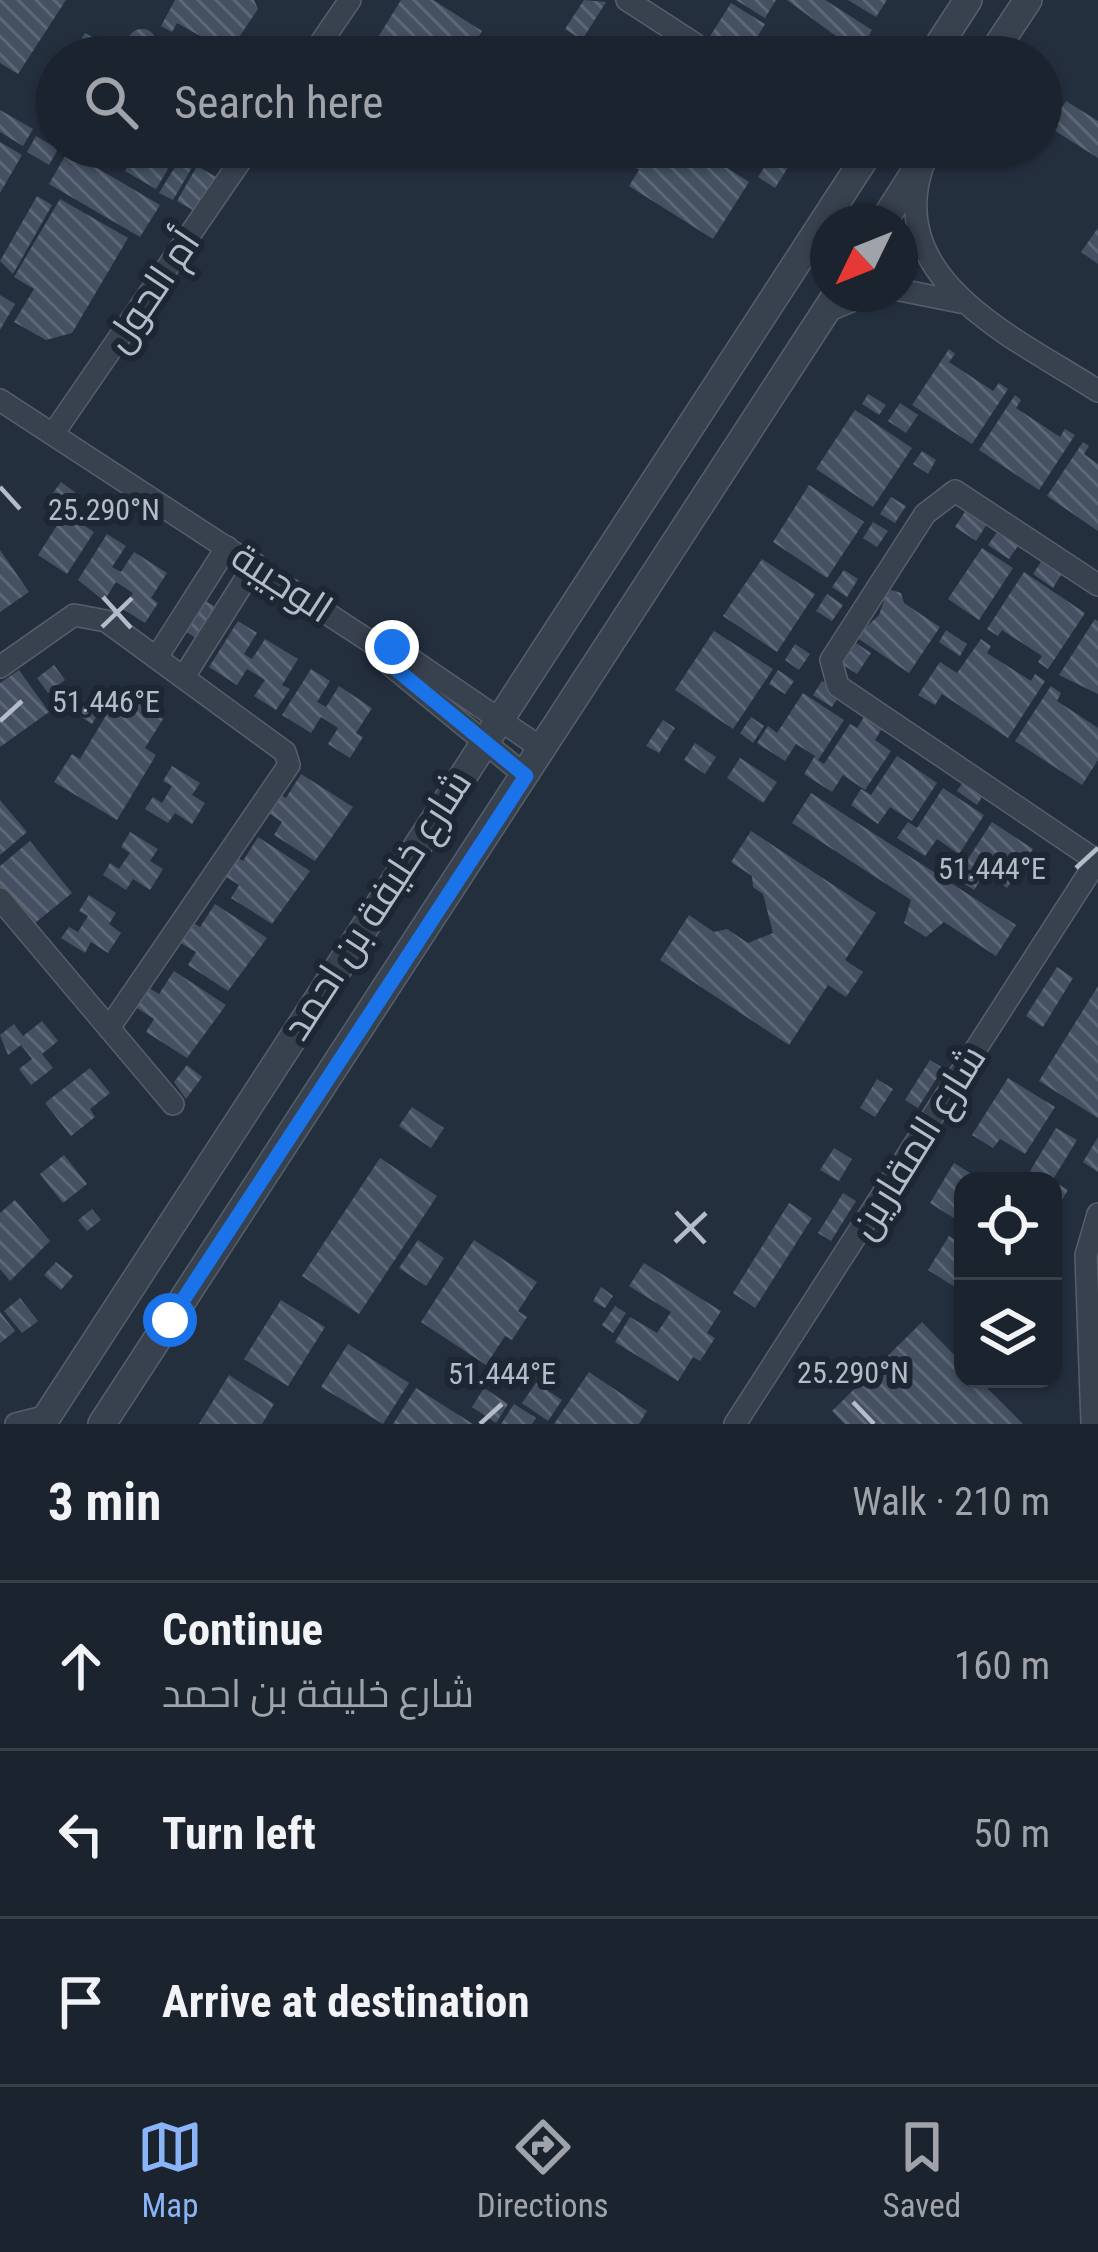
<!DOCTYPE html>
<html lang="en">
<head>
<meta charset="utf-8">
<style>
	body { margin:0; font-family:"Roboto Condensed",Cairo,sans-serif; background:#282f3a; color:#f1f3f6 }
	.controls { position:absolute; right:36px; bottom:36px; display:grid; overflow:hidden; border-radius:24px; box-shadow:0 3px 9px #0004 }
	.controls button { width:108px; height:108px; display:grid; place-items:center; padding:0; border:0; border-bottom:3px solid #39404a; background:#1b232e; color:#f1f3f6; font:60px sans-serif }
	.compass { position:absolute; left:810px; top:204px; width:108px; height:108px; border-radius:50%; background:#1b232e; box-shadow:0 3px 9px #0004; rotate:227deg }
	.stop { position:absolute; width:36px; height:36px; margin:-27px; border:9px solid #1a73e8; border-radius:50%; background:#fff }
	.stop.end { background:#1a73e8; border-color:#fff; box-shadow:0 3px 12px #0008 }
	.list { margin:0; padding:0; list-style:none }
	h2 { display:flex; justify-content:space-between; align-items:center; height:156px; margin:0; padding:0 48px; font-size:51px }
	h2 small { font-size:39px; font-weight:400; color:#a0a4aa }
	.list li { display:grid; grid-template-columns:78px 1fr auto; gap:36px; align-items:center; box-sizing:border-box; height:168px; padding:0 48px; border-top:3px solid #39404a }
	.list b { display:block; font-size:45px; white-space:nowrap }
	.list p { margin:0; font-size:39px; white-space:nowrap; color:#a0a4aa }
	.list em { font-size:39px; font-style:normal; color:#a0a4aa }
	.icon { flex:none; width:66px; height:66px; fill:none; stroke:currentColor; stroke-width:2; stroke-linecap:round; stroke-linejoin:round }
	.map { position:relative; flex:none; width:1098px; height:1424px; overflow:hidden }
	.search { position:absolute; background:#1b232e; box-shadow:0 3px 9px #0004; left:36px; right:36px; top:36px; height:132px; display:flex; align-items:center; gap:30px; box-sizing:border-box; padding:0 42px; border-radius:66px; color:#a0a4aa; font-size:45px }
	.sheet { height:660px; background:#1b232e }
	nav { display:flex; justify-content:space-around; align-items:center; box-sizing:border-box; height:168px; border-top:3px solid #39404a; background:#1b232e; font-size:33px; color:#a0a4aa }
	nav a { display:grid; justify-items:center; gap:6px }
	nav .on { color:#8ab4f8 }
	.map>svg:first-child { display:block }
	.building { fill:url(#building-back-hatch) }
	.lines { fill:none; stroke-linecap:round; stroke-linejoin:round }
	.minor-casing { stroke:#565f6c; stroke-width:24 }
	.tertiary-casing { stroke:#565f6c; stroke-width:30 }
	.minor { stroke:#38414e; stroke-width:21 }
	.tertiary { stroke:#38414e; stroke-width:27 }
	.route { stroke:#1a73e8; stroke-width:15 }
	.ticks { fill:none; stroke:#b4bcc9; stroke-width:4.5 }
	.labels { text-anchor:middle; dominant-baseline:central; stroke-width:12; stroke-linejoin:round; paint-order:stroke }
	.street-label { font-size:39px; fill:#b4bcc9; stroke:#1d2633 }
	.ticks-label { font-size:30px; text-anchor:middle; fill:#b4bcc9; stroke:#1d2633; stroke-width:12; stroke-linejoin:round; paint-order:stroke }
</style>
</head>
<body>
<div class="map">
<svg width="1098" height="1424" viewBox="0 0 1098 1424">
	<defs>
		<pattern id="building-back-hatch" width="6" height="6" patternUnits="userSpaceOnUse" patternTransform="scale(3)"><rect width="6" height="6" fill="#455162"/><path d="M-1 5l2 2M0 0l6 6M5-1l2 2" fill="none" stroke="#5d6877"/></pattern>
	</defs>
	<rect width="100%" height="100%" fill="#242f3e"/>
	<g class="building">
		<path d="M0 0H66L18 74 0 63Z"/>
		<path d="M175 0H254L258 9 229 52 177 23 172 32 161 26Z"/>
		<path d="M401 0H433L482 31 466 57H366Z"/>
		<path d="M584 0 606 2 582 40 565 29Z"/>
		<path d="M736 0H776L765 18Z"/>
		<path d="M787 0H825L872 30 859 53Z"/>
		<path d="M848 0H887L876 17Z"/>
		<path d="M731 3 765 24 745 57H733L707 41Z"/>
		<circle cx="142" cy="44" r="15"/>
		<path d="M85 33 126 57H71Z"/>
		<path d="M827 36 847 48 841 57H813Z"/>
		<path d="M1066 101 1098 121V158L1049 127Z"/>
		<path d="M0 110 33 129 23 146 0 132Z"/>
		<path d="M36 136 58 149 49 165 27 152Z"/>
		<path d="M0 142 22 155 0 193Z"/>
		<path d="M152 147H176L197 159 173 200 159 193 175 167 149 152Z"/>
		<path d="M574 147H612L601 164Z"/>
		<path d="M653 147H695L749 182 713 239 629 186Z"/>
		<path d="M775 150 792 161 775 188 758 177Z"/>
		<path d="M68 151 160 205 140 237 49 184Z"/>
		<path d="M137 151 168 169 156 189 125 171Z"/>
		<path d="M197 166 218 178 198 213 177 201Z"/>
		<path d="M37 196 52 205 13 274 0 261Z"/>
		<path d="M60 199 128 238 72 333 46 340 14 322 34 289 14 277Z"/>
		<path d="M1098 228V264L1081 252Z"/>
		<path d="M0 295 15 304 0 330Z"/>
		<path d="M949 349 955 354 949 362 993 391 999 383 1008 389 972 444 912 405Z"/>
		<path d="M868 394 886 405 879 415 862 404Z"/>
		<path d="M1015 395 1021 400 1016 408 1060 437 1065 429 1075 435 1039 490 979 450Z"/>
		<path d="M900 403 918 415 906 433 888 421Z"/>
		<path d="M855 410 912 448 873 507 816 469Z"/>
		<path d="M1083 442 1089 446 1084 454 1098 464V531L1047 496Z"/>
		<path d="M922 451 936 460 928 474 913 464Z"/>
		<path d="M61 482 76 493 63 511 48 500Z"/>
		<path d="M809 485 864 522 827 578 773 542Z"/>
		<path d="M891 497 906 506 895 523 880 514Z"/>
		<path d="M966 510 987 524 976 541 955 527Z"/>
		<path d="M65 513 94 532 67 574 38 555Z"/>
		<path d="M873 522 888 531 877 547 863 538Z"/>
		<path d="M997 532 1018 546 1009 559 988 545Z"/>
		<path d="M107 534 126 546 112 567 121 572 134 552 167 573 151 598 158 603 145 623 123 609 133 593 116 582 104 601 78 580Z"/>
		<path d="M982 548 1013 568 979 620 948 599Z"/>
		<path d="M0 550 29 592 0 612Z"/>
		<path d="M762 559 815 594 777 652 723 616Z"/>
		<path d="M1043 559 1063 572 1053 588 1033 574Z"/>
		<path d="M844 570 858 579 847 597 832 587Z"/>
		<path d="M1024 572 1085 613 1048 669 1038 662 1042 656 1002 630 998 636 987 629Z"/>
		<path d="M888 589 901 593 904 603 940 627 909 673 856 637 879 615Z"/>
		<path d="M827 594 843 605 832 621 816 611Z"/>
		<path d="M202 599 219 609 199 640 183 630Z"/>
		<path d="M1095 619 1098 621V694L1059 675Z"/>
		<path d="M238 621 257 633 244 654 252 659 265 639 298 659 282 685 290 689 276 710 254 696 265 680 247 669 237 685 209 667Z"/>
		<path d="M946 630 967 644 960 656 939 642Z"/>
		<path d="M714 631 773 669 733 729 675 690Z"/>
		<path d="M981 639 991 646 987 653 1031 681 1035 674 1045 681 1008 738 942 694 935 705 918 695 940 662 957 673Z"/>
		<path d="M856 643 871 653 857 674 842 664Z"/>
		<path d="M795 644 810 654 799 670 785 660Z"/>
		<path d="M54 665 65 680 48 693 37 678Z"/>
		<path d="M311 669 330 681 317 702 326 707 339 686 372 708 356 733 363 737 350 758 328 744 338 728 321 717 311 733 282 715Z"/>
		<path d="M19 670 49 712 0 747V683Z"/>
		<path d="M778 670 794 681 785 694 769 684Z"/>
		<path d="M822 681 841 693 832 707 813 695Z"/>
		<path d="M1051 686 1061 693 1057 701 1098 728V760L1082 785 1015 741Z"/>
		<path d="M120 692 163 719 145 748 156 755 117 820 54 782 72 754 80 759Z"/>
		<path d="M91 693 106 701 92 724 78 715Z"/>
		<path d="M803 693 844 720 818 760 824 764 850 724 857 728 866 714 884 725 875 740 891 751 865 790 843 775 832 792 804 774 815 756 796 744 785 761 757 743 768 726 777 733Z"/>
		<path d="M751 717 764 726 753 743 740 733Z"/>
		<path d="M663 720 675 728 659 753 646 746Z"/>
		<path d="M695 743 716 757 705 774 684 760Z"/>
		<path d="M897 756 937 783 912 821 890 807 878 824 851 805 861 789 871 795Z"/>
		<path d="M740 758 777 782 763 803 727 778Z"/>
		<path d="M172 766 200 783 192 795 205 803 192 824 175 813 168 823 145 809 153 797 162 803 172 786 163 781Z"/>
		<path d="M301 774 353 807 315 861 274 835 282 822 266 811 278 793 286 798Z"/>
		<path d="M965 779 985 792 977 805 957 791Z"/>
		<path d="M943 788 984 815 959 854 937 839 925 856 897 838 908 822 917 828Z"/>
		<path d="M811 793 1016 925 996 956 944 922 926 937 904 923 911 900 792 823Z"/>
		<path d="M0 800 27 832 0 855Z"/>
		<path d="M992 822 1033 849 1007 888 985 873 974 890 946 872 956 856 966 862Z"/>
		<path d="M751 831 876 913 845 960 863 972 846 997 828 985 789 1045 660 960 689 915 714 932 727 929 748 943 773 933 763 894 753 887 752 876 731 862Z"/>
		<path d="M130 832 158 849 150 861 163 869 150 890 133 879 126 890 103 875 110 863 119 869 130 853 121 847Z"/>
		<path d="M258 837 310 871 272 924 231 898 239 885 225 876 237 857 243 861Z"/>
		<path d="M30 841 72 893 30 927 0 889V866Z"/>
		<path d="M89 895 116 913 109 924 121 933 108 953 91 942 85 953 61 938 69 927 78 932 88 916 79 911Z"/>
		<path d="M215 904 267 938 228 991 188 965 196 952 177 941 190 921 200 927Z"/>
		<path d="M1057 967 1073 978 1043 1027 1026 1016Z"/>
		<path d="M174 971 226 1005 187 1058 146 1032 154 1019 137 1008 149 988 159 994Z"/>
		<path d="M1098 986V1118L1039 1081Z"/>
		<path d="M42 1021 58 1041 42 1054 53 1068 31 1085 19 1069 32 1059 21 1045 8 1055 0 1035 14 1024 23 1036Z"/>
		<path d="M930 1060 943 1068 918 1108 905 1100Z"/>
		<path d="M187 1065 202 1077 186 1099 174 1082Z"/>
		<path d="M90 1068 110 1093 90 1109 95 1117 71 1136 45 1103Z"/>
		<path d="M1008 1078 1055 1107 1025 1154 1000 1139 993 1148 972 1135Z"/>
		<path d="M877 1079 893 1089 875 1117 860 1108Z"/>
		<path d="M412 1107 444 1128 431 1148 399 1126Z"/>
		<path d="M1056 1128 1077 1140 1052 1181H1046L1030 1171Z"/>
		<path d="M1098 1137V1172L1083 1162Z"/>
		<path d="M834 1148 852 1159 839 1181 820 1170Z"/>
		<path d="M64 1155 87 1184 63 1203 40 1174Z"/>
		<path d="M380 1158 437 1196 359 1314 302 1276Z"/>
		<path d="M954 1163 983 1181H963V1224L930 1203Z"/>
		<path d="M1055 1182 1068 1190 1056 1210 1053 1208Z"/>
		<path d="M843 1193 856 1201 831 1241 818 1233Z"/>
		<path d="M15 1200 50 1241 10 1281 0 1269V1213Z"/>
		<path d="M789 1203 812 1218 755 1308 733 1293Z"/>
		<path d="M92 1209 101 1220 87 1231 78 1220Z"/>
		<path d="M949 1236 963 1245V1292L928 1270Z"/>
		<path d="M418 1240 444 1258 426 1286 399 1268Z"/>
		<path d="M474 1240 537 1282 518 1311 527 1317 512 1340 505 1336 486 1365 421 1322Z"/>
		<path d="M56 1262 73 1276 61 1290 44 1275Z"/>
		<path d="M644 1263 721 1311 707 1333 715 1338 700 1361 693 1357 678 1381 615 1342 630 1317 657 1333 671 1312 629 1286Z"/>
		<path d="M601 1287 613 1296 605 1308 593 1301Z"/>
		<path d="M20 1298 38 1321 22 1333 4 1311Z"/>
		<path d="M281 1300 325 1327 288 1386 244 1359Z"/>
		<path d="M615 1306 626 1313 613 1333 602 1325Z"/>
		<path d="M0 1312 15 1331 0 1343Z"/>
		<path d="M922 1322 963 1364V1379H978L1023 1424H845L832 1411Z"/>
		<path d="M348 1344 409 1383 383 1424 321 1387Z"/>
		<path d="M589 1372 647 1411 639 1424H554Z"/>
		<path d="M229 1375 274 1404 262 1424H199Z"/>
		<path d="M536 1383 562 1400 548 1421 522 1403Z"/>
		<path d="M416 1388 473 1424H393Z"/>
		<path d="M484 1388 508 1404 496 1423 472 1407Z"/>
		<path d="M514 1404 536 1418 532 1424H501Z"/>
	</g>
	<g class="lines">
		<defs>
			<g id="minor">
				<path d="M627 0 695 44 694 57"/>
				<path d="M311 57 350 0"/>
				<path d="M640 157 646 147"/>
				<path d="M922 168C885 283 1020 340 1098 391"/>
				<path d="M900 290 960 302"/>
				<path d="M825 312 868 294"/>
				<path d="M0 400 383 650 396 649 544 750"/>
				<path d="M53 434 250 147"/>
				<path d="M383 650 389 664 526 776"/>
				<path d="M157 657 227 547"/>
				<path d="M0 667 74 615 106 621 285 752 289 765 109 1028"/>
				<path d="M185 675 255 564"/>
				<path d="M1097 861 838 686 831 660 925 514 955 491 1098 585"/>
				<path d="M0 899 173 1104"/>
				<path d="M16 1424 48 1416"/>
				<path d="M735 1424 1098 859"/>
				<path d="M1092 1424 1086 1255 1098 1214"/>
			</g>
			<g id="tertiary">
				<path d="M931 57 968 0"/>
				<path d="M990 57 1028 0"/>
				<path d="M883 222 931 147"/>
				<path d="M42 1424 872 147"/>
				<path d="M102 1424 837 294"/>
			</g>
		</defs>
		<use href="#minor" class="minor-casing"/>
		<use href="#tertiary" class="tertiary-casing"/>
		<use href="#minor" class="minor"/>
		<use href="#tertiary" class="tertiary"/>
	</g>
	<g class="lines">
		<path class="route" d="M170 1320 526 776 385 660 383 650 392 647"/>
	</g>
	<path class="ticks" d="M0 487 20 509M103 597 131 628M102 627 132 598M0 721 22 701M1076 868 1098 848M676 1212 705 1243M675 1242 706 1213M853 1402 874 1424M480 1424 502 1404"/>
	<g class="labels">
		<g class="street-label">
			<text transform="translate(152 291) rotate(-56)">أم الحول</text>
			<text transform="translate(282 583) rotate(33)">الوجيبة</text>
			<text transform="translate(377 905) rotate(-57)">شارع خليفة بن احمد</text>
			<text transform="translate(918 1142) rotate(-58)">شارع المقارين</text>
		</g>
	</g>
	<g class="ticks-label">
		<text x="104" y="520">25.290°N</text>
		<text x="106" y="712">51.446°E</text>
		<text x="992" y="879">51.444°E</text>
		<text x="853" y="1383">25.290°N</text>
		<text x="502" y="1384">51.444°E</text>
	</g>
</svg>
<div class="controls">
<button><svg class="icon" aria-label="locate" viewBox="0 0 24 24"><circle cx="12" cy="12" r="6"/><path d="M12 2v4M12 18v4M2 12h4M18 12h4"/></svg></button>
<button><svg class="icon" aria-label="layers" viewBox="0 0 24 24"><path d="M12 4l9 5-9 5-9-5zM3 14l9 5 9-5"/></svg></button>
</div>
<svg class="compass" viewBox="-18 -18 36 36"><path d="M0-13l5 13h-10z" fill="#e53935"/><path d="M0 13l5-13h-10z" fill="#a0a4aa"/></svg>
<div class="stop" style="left:170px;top:1320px"></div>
<div class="stop end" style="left:392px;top:647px"></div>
<div class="search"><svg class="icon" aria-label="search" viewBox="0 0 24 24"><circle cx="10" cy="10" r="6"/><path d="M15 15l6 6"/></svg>Search here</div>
</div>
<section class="sheet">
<h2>3 min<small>Walk · 210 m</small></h2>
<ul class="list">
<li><svg class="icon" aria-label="ahead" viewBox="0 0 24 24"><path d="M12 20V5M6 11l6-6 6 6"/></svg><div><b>Continue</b><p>شارع خليفة بن احمد</p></div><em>160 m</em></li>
<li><svg class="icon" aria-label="left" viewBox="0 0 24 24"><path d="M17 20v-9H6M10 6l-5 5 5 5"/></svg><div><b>Turn left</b></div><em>50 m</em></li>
<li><svg class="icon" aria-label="arrive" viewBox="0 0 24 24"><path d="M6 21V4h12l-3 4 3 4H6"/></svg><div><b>Arrive at destination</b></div></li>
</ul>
</section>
<nav>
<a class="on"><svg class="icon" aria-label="map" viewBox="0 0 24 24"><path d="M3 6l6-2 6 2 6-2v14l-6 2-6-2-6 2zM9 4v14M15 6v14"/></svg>Map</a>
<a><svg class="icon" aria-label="directions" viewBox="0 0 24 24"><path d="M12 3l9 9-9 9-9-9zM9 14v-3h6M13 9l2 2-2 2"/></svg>Directions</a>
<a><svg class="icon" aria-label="saved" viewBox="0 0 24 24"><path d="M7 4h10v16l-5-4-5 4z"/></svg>Saved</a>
</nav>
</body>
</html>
